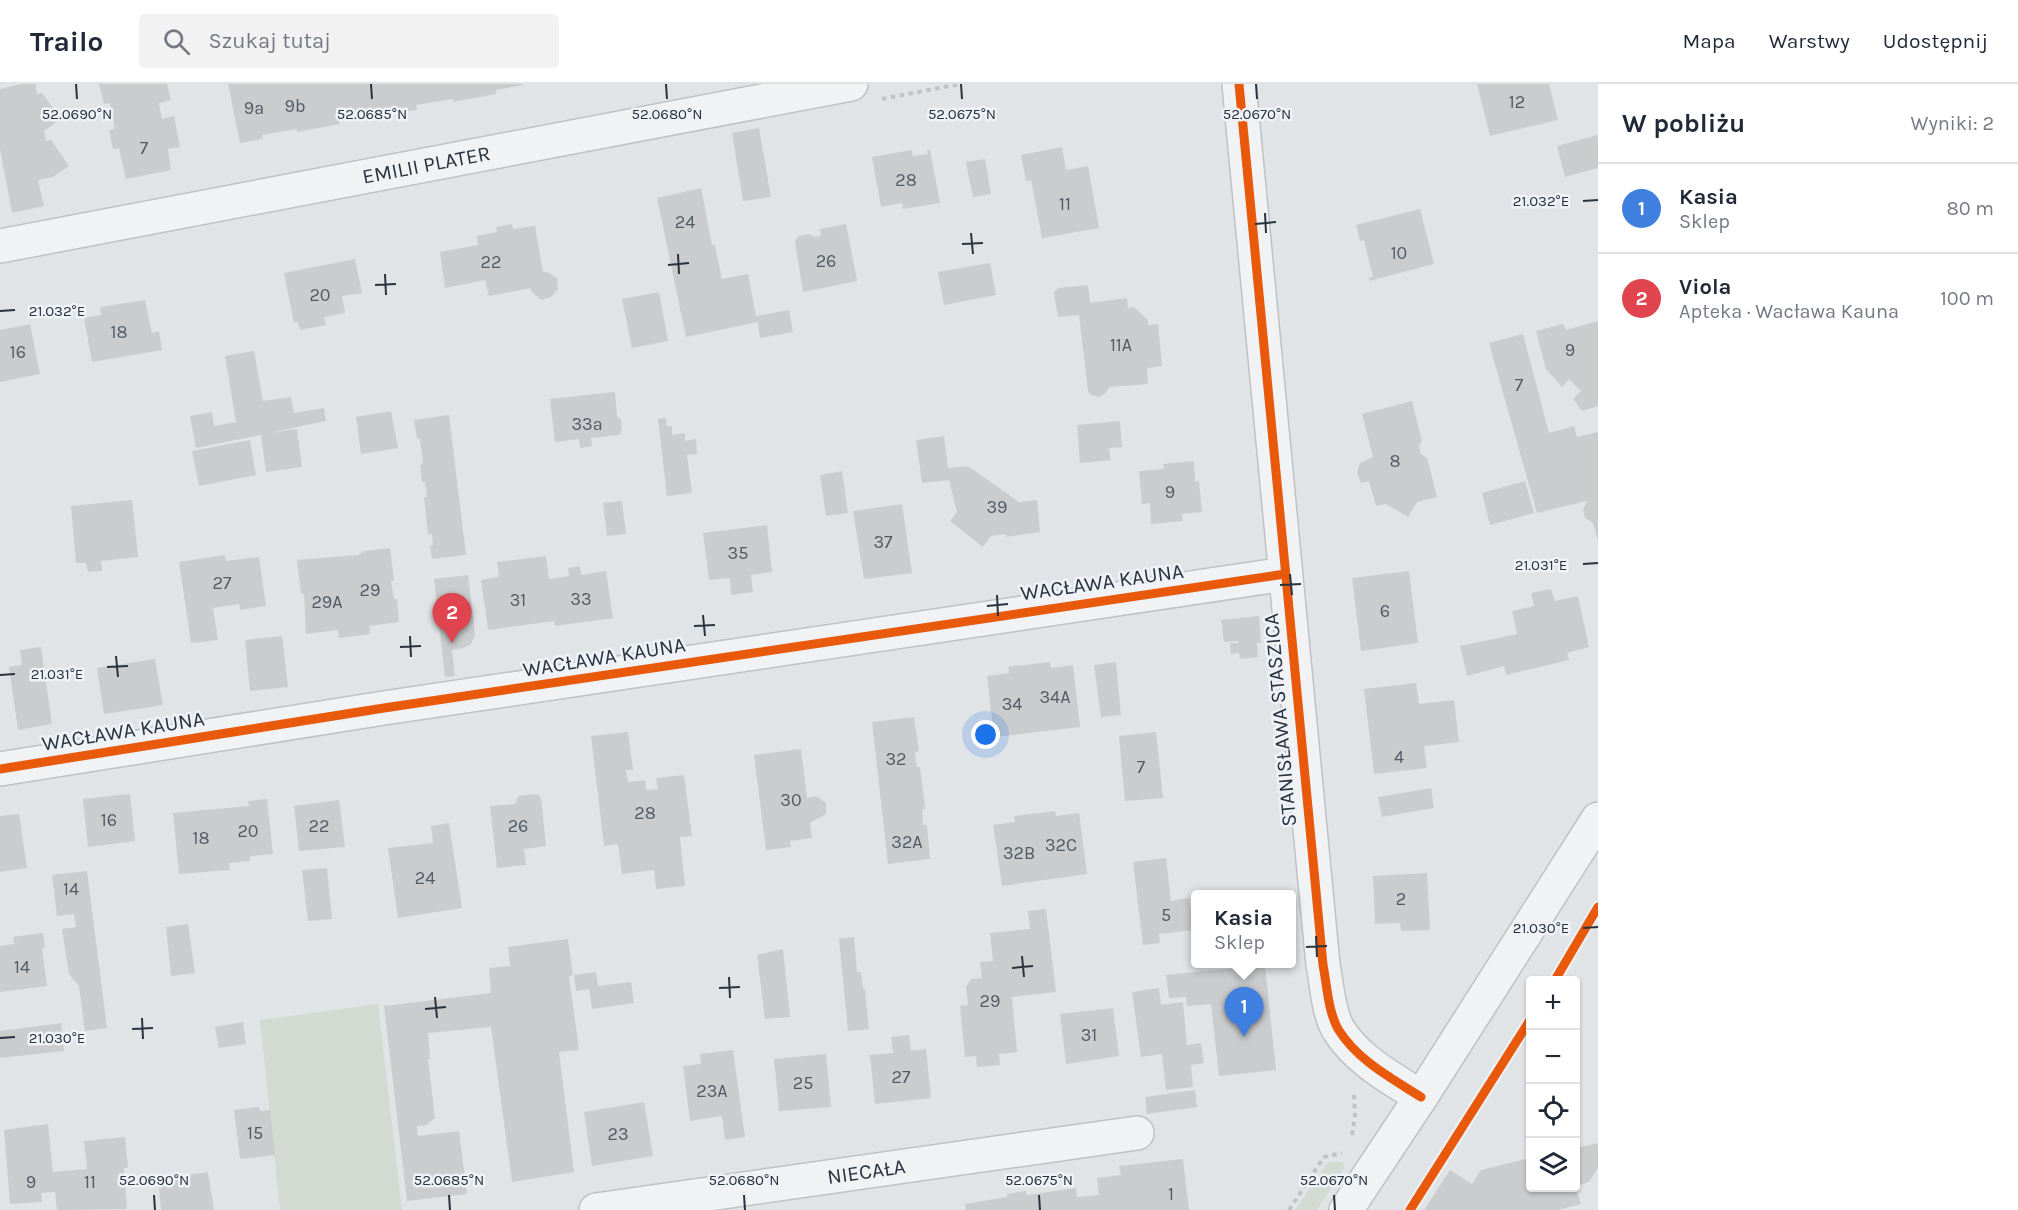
<!DOCTYPE html>
<html lang="pl">
<head>
<meta charset="utf-8">
<style>
	body { margin:0; font-family:Karla,sans-serif; background:#f2f2f3; color:#1f2937 }
	.controls { position:absolute; right:18px; bottom:18px; display:grid; overflow:hidden; border-radius:6px; box-shadow:0 2px 4px #0004 }
	.controls button { width:54px; height:54px; display:grid; place-items:center; padding:0; border:0; border-bottom:2px solid #e0e1e3; background:#fff; color:#1f2937; font:30px sans-serif }
	.you { position:absolute; left:986px; top:651px; width:21px; height:21px; margin:-15px; border:4px solid #fff; border-radius:50%; background:#1a73e8; box-shadow:0 0 0 9px #1a73e833 }
	.badge { display:grid; place-items:center; width:39px; height:39px; border-radius:50%; background:#697179; color:#fff; font-size:20px; font-weight:700 }
	.pin { position:absolute; translate:-50% -50px; filter:drop-shadow(0 2px 3px #0008) }
	.pin::after { content:''; position:absolute; top:32px; width:21px; height:18px; background:inherit; clip-path:polygon(0 0,100% 0,50% 100%) }
	.popup { position:absolute; left:1191px; top:806px; width:105px; height:78px; box-sizing:border-box; display:grid; place-content:center; border-radius:6px; background:#fff; filter:drop-shadow(0 2px 4px #0005); font-size:20px; white-space:nowrap; color:#747a83 }
	.popup b { font-size:22px; color:#1f2937 }
	.popup::after { content:''; position:absolute; left:50%; top:100%; margin-left:-12px; border:12px solid transparent; border-top-color:#fff }
	.list { margin:0; padding:0; list-style:none }
	h2 { display:flex; justify-content:space-between; align-items:center; height:78px; margin:0; padding:0 24px; font-size:26px }
	h2 small { font-size:20px; font-weight:400; color:#747a83 }
	.list li { display:grid; grid-template-columns:39px 1fr auto; gap:18px; align-items:center; box-sizing:border-box; height:90px; padding:0 24px; border-top:2px solid #e0e1e3 }
	.list b { display:block; font-size:22px; white-space:nowrap }
	.list p { margin:0; font-size:20px; white-space:nowrap; color:#747a83 }
	.list em { font-size:20px; font-style:normal; color:#747a83 }
	.icon { flex:none; width:33px; height:33px; fill:none; stroke:currentColor; stroke-width:2; stroke-linecap:round; stroke-linejoin:round }
	.map { position:relative; flex:none; width:1598px; height:1126px; overflow:hidden }
	header { display:flex; align-items:center; gap:36px; box-sizing:border-box; height:84px; padding:0 30px; background:#fff; border-bottom:2px solid #e0e1e3 }
	header strong { font-size:28px }
	nav { display:flex; gap:33px; margin-inline-start:auto; font-size:21px }
	.search { width:420px; height:54px; background:#f2f2f3; display:flex; align-items:center; gap:15px; box-sizing:border-box; padding:0 21px; border-radius:6px; color:#747a83; font-size:22px }
	main { display:flex }
	aside { flex:1; background:#fff }
	.map>svg:first-child { display:block }
	.green { fill:#d3dad1 }
	.building { fill:#caccce }
	.lines { fill:none; stroke-linecap:round; stroke-linejoin:round }
	.minor-casing { stroke:#bfc2c4; stroke-width:36 }
	.path { stroke:#c0c3c6; stroke-width:4; stroke-dasharray:4.5 4.5; stroke-linecap:butt }
	.minor { stroke:#f0f2f3; stroke-width:33 }
	.cycleway-casing { stroke:#eff2f6; stroke-width:13 }
	.cycleway { stroke:#e8590c; stroke-width:9 }
	.ticks { fill:none; stroke:#28333f; stroke-width:2 }
	.labels { text-anchor:middle; dominant-baseline:central; stroke-width:5; stroke-linejoin:round; paint-order:stroke }
	.number-label { font-size:18px; fill:#515a64 }
	.street-label { font-size:21px; fill:#28333f; stroke:#eff2f6 }
	.ticks-label { font-size:15px; text-anchor:middle; fill:#28333f; stroke:#eff2f6; stroke-width:5; stroke-linejoin:round; paint-order:stroke }
</style>
</head>
<body>
<header>
<strong>Trailo</strong>
<div class="search"><svg class="icon" aria-label="search" viewBox="0 0 24 24"><circle cx="10" cy="10" r="6"/><path d="M15 15l6 6"/></svg>Szukaj tutaj</div>
<nav><a>Mapa</a><a>Warstwy</a><a>Udostępnij</a></nav>
</header>
<main>
<div class="map">
<svg width="1598" height="1126" viewBox="0 0 1598 1126">
	<rect width="100%" height="100%" fill="#e1e4e6"/>
	<g class="green">
		<path d="M378 920 402 1126H280L260 936Z"/>
		<path d="M1328 1078H1342L1345 1082 1317 1126H1295Z"/>
	</g>
	<g class="building">
		<path d="M21 0H36L37 10 42 9 61 35 44 47 46 57 51 56 69 82 53 93 38 96 44 122 12 129 0 65V5Z"/>
		<path d="M99 0H167L171 16 159 19 162 35 174 32 180 63 168 65 171 86 126 95 119 64 113 65 109 46 115 45 110 19 104 20Z"/>
		<path d="M228 0H523V1L496 6V10L453 18V15L416 21 417 26 375 33V30L340 37V40L297 48V45L262 51 263 55 240 59Z"/>
		<path d="M1477 0H1549L1558 36 1490 52Z"/>
		<path d="M759 44 771 113 743 117 732 49Z"/>
		<path d="M1598 51V84L1565 93 1557 62Z"/>
		<path d="M1062 63 1066 86 1088 82 1099 144 1042 154 1031 96 1026 97 1021 71Z"/>
		<path d="M912 66 913 72 928 70 927 66H930L940 119 903 125 902 119 881 123 872 73Z"/>
		<path d="M985 75 991 110 973 113 966 78Z"/>
		<path d="M701 104 712 161H715L722 195 748 190 756 232 789 226 793 248 760 254 758 238 686 253 657 114Z"/>
		<path d="M1420 125 1434 180 1369 197V194L1373 193 1364 156 1360 157 1356 141Z"/>
		<path d="M512 140 513 145 535 142 543 188H547L557 194 558 205 551 213 541 216 532 208 531 204 489 212 485 196 445 204 440 168 478 161 477 152 497 148 496 143Z"/>
		<path d="M846 140 857 197 803 208 795 157 799 152 809 150 814 153 821 152 820 145Z"/>
		<path d="M355 175 362 209 342 212 345 229 324 233 326 241 300 246 298 238 294 239 284 189Z"/>
		<path d="M990 179 996 211 944 221 938 188Z"/>
		<path d="M1088 201 1090 219 1127 214 1128 224 1134 223 1148 236V241L1158 240 1162 282 1147 284 1148 300 1109 303 1105 310 1099 313 1091 311 1088 307 1079 231 1058 233 1054 209 1058 204Z"/>
		<path d="M659 208 668 257 632 264 622 215Z"/>
		<path d="M145 216 152 249 159 247 162 266 92 278 84 234 101 231 100 223Z"/>
		<path d="M1598 237V322L1582 327 1573 315 1581 307 1569 295 1562 303 1546 285 1536 247 1563 240 1566 246Z"/>
		<path d="M30 240 40 290 0 298V246Z"/>
		<path d="M1523 250 1549 349 1574 342 1577 353 1598 348V457L1593 439 1585 434 1583 426 1587 417 1537 429 1489 259Z"/>
		<path d="M254 267 263 317 291 313 294 329 324 324 326 337 268 349 297 345 302 383 266 388 261 351 196 364 190 332 212 328 214 342 236 338 225 272Z"/>
		<path d="M615 308 617 332 621 336 622 345 619 351 591 354 592 362 580 364 579 355 555 358 550 315Z"/>
		<path d="M1412 317 1422 357 1419 362 1421 370 1427 374 1437 413 1417 418 1408 433 1386 420 1376 422 1369 397 1361 399 1357 389 1360 379 1373 373 1362 330Z"/>
		<path d="M391 327 398 364 361 370 356 333Z"/>
		<path d="M449 331 466 471 432 475 430 462 433 461 432 450H428L424 413H427L425 398H422L420 381 423 380 420 355H417L414 336Z"/>
		<path d="M666 334 667 342H672V351L685 349V357L696 355 697 370 687 371 692 409 667 412 658 335Z"/>
		<path d="M1120 337 1122 363 1109 364 1111 376 1080 379 1077 341Z"/>
		<path d="M944 352 948 384 968 382 1019 418 1037 416 1040 448 1006 453V450L991 452 983 463 950 437 957 428 949 396 922 399 916 356Z"/>
		<path d="M250 356 256 391 199 402 192 367Z"/>
		<path d="M1194 377 1195 397H1199L1202 428 1182 430 1183 437 1151 440 1150 419 1142 420 1139 387 1164 385 1163 380Z"/>
		<path d="M842 387 848 429 826 432 820 391Z"/>
		<path d="M1525 397 1534 429 1490 441 1482 409Z"/>
		<path d="M132 416 138 473 101 477 102 487 88 488 86 479H76L71 422Z"/>
		<path d="M622 417 626 450 607 452 603 419Z"/>
		<path d="M902 420 912 489 864 495 853 427Z"/>
		<path d="M767 441 772 488 751 491 753 508 731 511 730 494 709 496 703 449Z"/>
		<path d="M390 464 394 497H391L394 515H397L399 538 369 542 370 550 339 554 338 546 306 550 304 509 301 510 297 476 358 471 364 467Z"/>
		<path d="M225 471 226 477 259 473 266 522 240 526 239 520 213 524 218 556 191 559 179 478Z"/>
		<path d="M546 472 549 495 569 492 568 484 580 482 581 491 606 487 613 534 555 542 554 537 488 546 481 496 499 493 497 478Z"/>
		<path d="M1409 487 1418 559 1361 567 1352 494Z"/>
		<path d="M468 491 475 550 471 560 463 564 452 566 455 592 445 593 434 495Z"/>
		<path d="M1551 505 1555 517 1578 512 1589 563 1567 569 1569 576 1506 591 1504 582 1467 592 1460 562 1517 550 1512 527 1534 522 1531 509Z"/>
		<path d="M1259 532 1261 559H1257L1258 573 1240 575 1239 569 1231 570 1230 559H1238V557L1224 558 1221 536Z"/>
		<path d="M282 552 288 603 250 607 245 556Z"/>
		<path d="M41 563 52 640 18 646 9 583 22 581 20 566Z"/>
		<path d="M155 575 163 621 104 630 97 584Z"/>
		<path d="M1050 578 1051 584 1073 581 1080 643 994 653 987 592 1009 589 1008 583Z"/>
		<path d="M1116 578 1121 631 1101 633 1094 581Z"/>
		<path d="M1416 599 1419 620 1454 616 1459 658 1424 662 1427 684 1374 690 1364 605Z"/>
		<path d="M914 633 919 667 915 668 917 683H920L925 723V725L922 726 923 741H927L930 775 888 780 872 638Z"/>
		<path d="M628 648 633 686H626L628 698 645 696 646 706 658 705 656 694 684 691 692 752 680 753 685 802 656 805 654 786 622 790 618 760 604 762 591 652Z"/>
		<path d="M1156 648 1163 714 1125 717 1119 652Z"/>
		<path d="M801 665 807 714 816 712 826 719V730L810 739 812 754 790 757 791 763 766 766 754 671Z"/>
		<path d="M1431 704 1434 724 1382 733 1378 713Z"/>
		<path d="M130 710 135 757 88 763 83 715Z"/>
		<path d="M537 710 541 714 546 762 524 765 526 781 497 784 490 722 515 720 518 712Z"/>
		<path d="M267 715 273 770 250 772V777L229 779 230 786 179 790 173 729 249 722 248 717Z"/>
		<path d="M339 716 345 763 299 767 294 722Z"/>
		<path d="M1055 727 1056 732 1079 729 1087 790 1002 802 993 741 1015 738 1014 732Z"/>
		<path d="M19 730 27 784 0 788V732Z"/>
		<path d="M449 739 462 824 398 834 388 764 433 759 431 742Z"/>
		<path d="M1166 774 1171 817 1189 814 1194 846 1159 850 1160 859 1143 861 1133 778Z"/>
		<path d="M327 784 332 835 308 837 302 786Z"/>
		<path d="M87 787 107 944 85 947 79 902 69 890 62 845 76 843 74 830 57 832 52 791Z"/>
		<path d="M1427 789 1430 846 1401 847 1400 839 1375 840 1373 792Z"/>
		<path d="M1046 825 1056 908 1012 913 1017 968 999 970 1000 981 977 983 976 972 965 973 960 922 968 921 966 903 971 895 982 894 980 878 993 877 990 849 1030 845 1028 827Z"/>
		<path d="M188 840 195 889 171 892 166 843Z"/>
		<path d="M43 849 45 864H42L47 902 0 908V862L14 860 13 853Z"/>
		<path d="M854 853 857 888H861L863 905H865L869 945 848 947 839 855Z"/>
		<path d="M568 855 573 891 569 892 579 966 559 968 574 1088 512 1098 491 943 428 949 430 975H428L435 1034 426 1041 417 1042 418 1052 459 1047 467 1110 407 1117 384 922 491 909 489 884 510 882 508 863Z"/>
		<path d="M783 865 790 933 765 935 757 871Z"/>
		<path d="M1265 881 1276 986 1219 992 1211 920 1187 922 1186 913 1169 914 1166 891Z"/>
		<path d="M596 888 598 902 631 898 634 919 592 925 589 905 576 907 574 891Z"/>
		<path d="M1159 904 1161 921 1183 918 1187 961 1201 959 1204 979 1191 981 1193 1003 1166 1006 1162 970 1141 973 1132 908Z"/>
		<path d="M1113 924 1119 972 1066 980 1060 930Z"/>
		<path d="M243 938 246 960 219 964 215 943Z"/>
		<path d="M61 939 64 967 0 974V947Z"/>
		<path d="M909 951 911 967 926 965 931 1014 875 1020 870 971 893 969 891 953Z"/>
		<path d="M733 966 745 1053 725 1056 722 1032 690 1037 683 982 701 980 700 970Z"/>
		<path d="M826 970 831 1023 779 1027 774 975Z"/>
		<path d="M1195 1006 1197 1023 1147 1030 1145 1013Z"/>
		<path d="M644 1018 653 1072 592 1082 584 1028Z"/>
		<path d="M259 1023 260 1027 270 1026 275 1071 240 1075 234 1026Z"/>
		<path d="M48 1040 53 1088 87 1085 84 1057 125 1053 128 1084H124L127 1125 57 1126 55 1108 41 1109 42 1118 10 1120 4 1046Z"/>
		<path d="M1598 1059V1084L1589 1098 1576 1102V1064Z"/>
		<path d="M1530 1074V1104H1576L1581 1120 1557 1126H1424L1450 1086 1472 1100 1481 1086Z"/>
		<path d="M1183 1075 1189 1126H966L965 1120 1007 1113V1110L1026 1107 1027 1111 1076 1104 1077 1113 1099 1111 1097 1094 1121 1091 1119 1082Z"/>
		<path d="M208 1088 214 1126H161L158 1095Z"/>
	</g>
	<g class="lines">
		<defs>
			<g id="minor">
				<path d="M1239 0 1323 881C1327 901 1328 927 1338 945 1357 976 1391 994 1421 1013"/>
				<path id="s1" d="M0 162 851 0"/>
				<path d="M0 685 384 624 1285 490"/>
				<path id="s2" d="M596 1126 1137 1049"/>
				<path d="M1346 1126 1421 1013 1598 735"/>
			</g>
		</defs>
		<use href="#minor" class="minor-casing"/>
		<g class="path">
			<path d="M882 15 960 0"/>
			<path d="M1352 1051 1355 1032 1354 1011"/>
			<path d="M1289 1126 1324 1073 1342 1069"/>
		</g>
		<use href="#minor" class="minor"/>
		<defs>
			<g id="cycleway">
				<path d="M1239 0 1323 881C1327 901 1328 927 1338 945 1357 976 1391 994 1421 1013"/>
				<path d="M0 685 384 624 1285 490"/>
				<path d="M1555 896 1598 823"/>
				<path d="M1410 1126 1530 936"/>
			</g>
		</defs>
		<use href="#cycleway" class="cycleway-casing"/>
		<use href="#cycleway" class="cycleway"/>
	</g>
	<path class="ticks" d="M76 0 77 15M371 0 372 15M666 0 667 15M961 0 962 15M1256 0 1257 15M1583 117 1598 116M1265 129 1266 149M1255 140 1276 138M971 149 973 170M962 160 983 159M678 170 679 190M668 181 689 179M385 190 386 211M375 201 396 200M0 227 15 226M1583 480 1598 479M1290 490 1292 511M1280 501 1301 500M997 511 998 532M987 522 1008 520M703 531 705 552M694 542 715 541M410 552 411 573M400 563 421 562M116 572 118 593M107 583 128 582M0 591 15 590M1583 844 1598 843M1316 852 1317 873M1306 863 1327 862M1022 872 1024 893M1012 884 1033 882M729 893 730 914M719 904 740 903M435 913 437 934M425 925 446 923M142 934 143 955M132 945 153 944M0 954 15 953M154 1111 155 1126M449 1111 450 1126M744 1111 745 1126M1039 1111 1040 1126M1334 1111 1335 1126"/>
	<g class="labels">
		<g class="number-label">
			<text x="1517" y="18">12</text>
			<text x="295" y="22">9b</text>
			<text x="254" y="24">9a</text>
			<text x="144" y="64">7</text>
			<text x="906" y="96">28</text>
			<text x="1065" y="120">11</text>
			<text x="685" y="138">24</text>
			<text x="1399" y="169">10</text>
			<text x="826" y="177">26</text>
			<text x="491" y="178">22</text>
			<text x="320" y="211">20</text>
			<text x="119" y="248">18</text>
			<text x="1121" y="261">11A</text>
			<text x="1570" y="266">9</text>
			<text x="18" y="268">16</text>
			<text x="1519" y="301">7</text>
			<text x="587" y="340">33a</text>
			<text x="1395" y="377">8</text>
			<text x="1170" y="408">9</text>
			<text x="997" y="423">39</text>
			<text x="883" y="458">37</text>
			<text x="738" y="469">35</text>
			<text x="222" y="499">27</text>
			<text x="370" y="506">29</text>
			<text x="581" y="515">33</text>
			<text x="518" y="516">31</text>
			<text x="327" y="518">29A</text>
			<text x="1385" y="527">6</text>
			<text x="1055" y="613">34A</text>
			<text x="1012" y="620">34</text>
			<text x="1399" y="673">4</text>
			<text x="896" y="675">32</text>
			<text x="1141" y="683">7</text>
			<text x="791" y="716">30</text>
			<text x="645" y="729">28</text>
			<text x="109" y="736">16</text>
			<text x="319" y="742">22</text>
			<text x="518" y="742">26</text>
			<text x="248" y="747">20</text>
			<text x="201" y="754">18</text>
			<text x="907" y="758">32A</text>
			<text x="1061" y="761">32C</text>
			<text x="1019" y="769">32B</text>
			<text x="425" y="794">24</text>
			<text x="71" y="805">14</text>
			<text x="1401" y="815">2</text>
			<text x="1166" y="831">5</text>
			<text x="22" y="883">14</text>
			<text x="990" y="917">29</text>
			<text x="1089" y="951">31</text>
			<text x="901" y="993">27</text>
			<text x="803" y="999">25</text>
			<text x="712" y="1007">23A</text>
			<text x="255" y="1049">15</text>
			<text x="618" y="1050">23</text>
			<text x="31" y="1098">9</text>
			<text x="90" y="1098">11</text>
			<text x="1171" y="1110">1</text>
		</g>
		<g class="street-label">
			<text stroke="none"><textPath href="#s1" startOffset="434">EMILII PLATER</textPath></text>
			<text transform="translate(1102 498) rotate(-8)">WACŁAWA KAUNA</text>
			<text transform="translate(604 573) rotate(-9)">WACŁAWA KAUNA</text>
			<text transform="translate(1280 636) rotate(-95)">STANISŁAWA STASZICA</text>
			<text transform="translate(123 647) rotate(-9)">WACŁAWA KAUNA</text>
			<text stroke="none"><textPath href="#s2" startOffset="273">NIECAŁA</textPath></text>
		</g>
	</g>
	<g class="ticks-label">
		<text x="77" y="35">52.0690°N</text>
		<text x="372" y="35">52.0685°N</text>
		<text x="667" y="35">52.0680°N</text>
		<text x="962" y="35">52.0675°N</text>
		<text x="1257" y="35">52.0670°N</text>
		<text x="1541" y="122">21.032°E</text>
		<text x="57" y="232">21.032°E</text>
		<text x="1541" y="486">21.031°E</text>
		<text x="57" y="595">21.031°E</text>
		<text x="1541" y="849">21.030°E</text>
		<text x="57" y="959">21.030°E</text>
		<text x="154" y="1101">52.0690°N</text>
		<text x="449" y="1101">52.0685°N</text>
		<text x="744" y="1101">52.0680°N</text>
		<text x="1039" y="1101">52.0675°N</text>
		<text x="1334" y="1101">52.0670°N</text>
	</g>
</svg>
<div class="controls">
<button>+</button>
<button>−</button>
<button><svg class="icon" aria-label="locate" viewBox="0 0 24 24"><circle cx="12" cy="12" r="6"/><path d="M12 2v4M12 18v4M2 12h4M18 12h4"/></svg></button>
<button><svg class="icon" aria-label="layers" viewBox="0 0 24 24"><path d="M12 4l9 5-9 5-9-5zM3 14l9 5 9-5"/></svg></button>
</div>
<div class="you"></div>
<div class="pin badge" style="left:1244px;top:953px;background:#3f7fe0">1</div>
<div class="popup"><b>Kasia</b>Sklep</div>
<div class="pin badge" style="left:452px;top:559px;background:#e0444e">2</div>
</div>
<aside>
<h2>W pobliżu<small>Wyniki: 2</small></h2>
<ul class="list">
<li><span class="badge" style="background:#3f7fe0">1</span><div><b>Kasia</b><p>Sklep</p></div><em>80 m</em></li>
<li><span class="badge" style="background:#e0444e">2</span><div><b>Viola</b><p>Apteka · Wacława Kauna</p></div><em>100 m</em></li>
</ul>
</aside>
</main>
</body>
</html>
